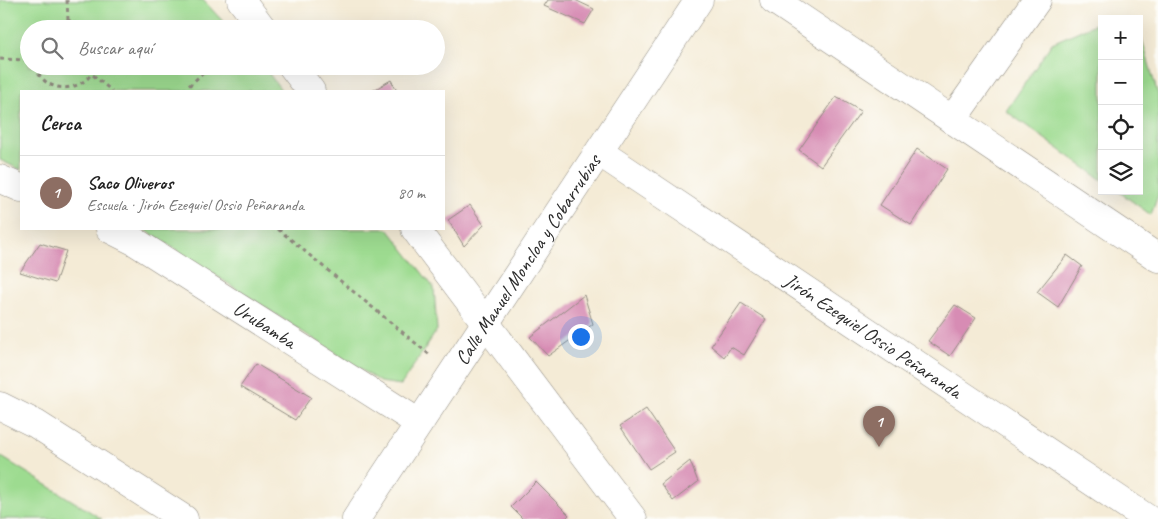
<!DOCTYPE html>
<html lang="es">
<head>
<meta charset="utf-8">
<style>
	body { margin:0; font-family:Caveat,sans-serif; background:#f2f2f2; color:#222 }
	.controls { position:absolute; right:15px; top:15px; display:grid; overflow:hidden; border-radius:0px; box-shadow:0 5px 20px #0002 }
	.controls button { width:45px; height:45px; display:grid; place-items:center; padding:0; border:0; border-bottom:1px solid #e0e0e0; background:#fff; color:#222; font:25px sans-serif }
	.you { position:absolute; left:580px; top:336px; width:18px; height:18px; margin:-12px; border:4px solid #fff; border-radius:50%; background:#1a73e8; box-shadow:0 0 0 8px #1a73e833 }
	.badge { display:grid; place-items:center; width:32px; height:32px; border-radius:50%; background:#b45309; color:#fff; font-size:16px; font-weight:700 }
	.pin { position:absolute; translate:-50% -41px; filter:drop-shadow(0 1px 2px #0008) }
	.pin::after { content:''; position:absolute; top:26px; width:18px; height:15px; background:inherit; clip-path:polygon(0 0,100% 0,50% 100%) }
	.list { margin:0; padding:0; list-style:none }
	h2 { display:flex; justify-content:space-between; align-items:center; height:65px; margin:0; padding:0 20px; font-size:21px }
	h2 small { font-size:16px; font-weight:400; color:#767676 }
	.list li { display:grid; grid-template-columns:32px 1fr auto; gap:15px; align-items:center; box-sizing:border-box; height:75px; padding:0 20px; border-top:1px solid #e0e0e0 }
	.list b { display:block; font-size:19px; white-space:nowrap }
	.list p { margin:0; font-size:16px; white-space:nowrap; color:#767676 }
	.list em { font-size:16px; font-style:normal; color:#767676 }
	.icon { flex:none; width:28px; height:28px; fill:none; stroke:currentColor; stroke-width:2; stroke-linecap:round; stroke-linejoin:round }
	.map { position:relative; flex:none; width:1158px; height:519px; overflow:hidden }
	.search { position:absolute; background:#fff; box-shadow:0 5px 20px #0002; left:20px; top:20px; width:425px; height:55px; display:flex; align-items:center; gap:12px; box-sizing:border-box; padding:0 18px; border-radius:28px; color:#767676; font-size:19px }
	.panel { position:absolute; background:#fff; box-shadow:0 5px 20px #0002; left:20px; top:90px; width:425px; height:140px; border-radius:0px }
	.map>svg:first-child { display:block }
	.green { fill:#9ddb90; stroke:#64835e }
	.building { fill:#d78cb4 }
	.lines { fill:none; stroke-linecap:round; stroke-linejoin:round }
	.minor-casing { stroke:#908b80; stroke-width:29 }
	.tertiary-casing { stroke:#908b80; stroke-width:29 }
	.primary-casing { stroke:#908b80; stroke-width:29 }
	.path { stroke:#908b80; stroke-width:3; stroke-dasharray:4 4; stroke-linecap:butt }
	.minor { stroke:#fff; stroke-width:28 }
	.tertiary { stroke:#fff; stroke-width:28 }
	.primary { stroke:#fff; stroke-width:28 }
	.labels { text-anchor:middle; dominant-baseline:central; stroke-width:5; stroke-linejoin:round; paint-order:stroke }
	.street-label { font-size:20px; fill:#2b2b2b; stroke:#fdfcf7 }
</style>
</head>
<body>
<div class="map">
<svg width="1158" height="519" viewBox="0 0 1158 519">
	<rect width="100%" height="100%" fill="#fdfcf7"/>
	<filter id="ink" filterUnits="userSpaceOnUse"><feTurbulence type="fractalNoise" baseFrequency=".02" numOctaves="2"/><feDisplacementMap in="SourceGraphic" scale="10" xChannelSelector="R" yChannelSelector="G"/><feConvolveMatrix kernelMatrix="1 2 1 2 8 2 1 2 1" color-interpolation-filters="sRGB"/></filter>
	<filter id="wash" filterUnits="userSpaceOnUse"><feTurbulence type="fractalNoise" baseFrequency=".0096" numOctaves="4" result="noise"/><feDisplacementMap in="SourceGraphic" scale="20" xChannelSelector="R" yChannelSelector="G"/><feGaussianBlur stdDeviation="1.12" result="paint"/><feColorMatrix in="noise" values="0 0 0 0 0 0 0 0 0 0 0 0 0 0 0 0 0 1.4 0 .05"/><feComposite in="paint" operator="in"/></filter>
	<g filter="url(#wash)">
		<rect width="100%" height="100%" fill="#f4ebd6"/>
		<g class="green">
			<path d="M0 0H203L230 29H29V66H263L282 91H21V170L0 160Z"/>
			<path d="M1102 21V180L1006 111 1052 43Z"/>
			<path d="M1139 29 1158 95V195L1151 215 1118 191H1139Z"/>
			<path d="M144 229H388L434 288 437 330 401 385 380 382Z"/>
			<path d="M0 456 102 519H0Z"/>
		</g>
		<g id="blocks">
			<g class="building">
				<path d="M548 0H575L594 9 585 24 544 6Z"/>
				<path d="M391 80 397 91H372Z"/>
				<path d="M836 97 861 111 821 166 799 150Z"/>
				<path d="M917 149 947 169 911 225 880 205Z"/>
				<path d="M470 205 484 225 464 246 448 220Z"/>
				<path d="M40 243 66 251 55 283 20 272Z"/>
				<path d="M1067 255 1082 266 1058 307 1037 292Z"/>
				<path d="M584 295 593 324 548 356 530 337Z"/>
				<path d="M741 303 766 319 744 355 731 347 724 357 711 346Z"/>
				<path d="M955 305 976 318 950 356 928 341Z"/>
				<path d="M256 364 311 397 295 420 240 387Z"/>
				<path d="M646 409 675 452 649 469 620 426Z"/>
				<path d="M690 461 698 482 673 501 661 484Z"/>
				<path d="M536 482 569 515 565 519H523L511 507Z"/>
			</g>
		</g>
	</g>
	<g filter="url(#ink)">
		<use href="#blocks" fill-opacity="0" stroke="#908b80" stroke-width="1"/>
		<g class="lines">
			<defs>
				<g id="minor">
					<path d="M952 120 1037 0"/>
					<path id="s1" d="M599 152 1148 519"/>
					<path d="M0 179 21 188"/>
					<path id="s2" d="M110 229 134 241 419 423"/>
				</g>
				<g id="tertiary">
					<path d="M241 0 263 29"/>
					<path d="M774 0 1158 258"/>
					<path d="M292 66 311 91"/>
					<path d="M415 229 633 519"/>
					<path id="s3" d="M356 519 699 0"/>
				</g>
				<path id="primary" d="M0 406 36 424 184 519"/>
			</defs>
			<use href="#minor" class="minor-casing"/>
			<use href="#tertiary" class="tertiary-casing"/>
			<use href="#primary" class="primary-casing"/>
			<g class="path">
				<path d="M67 0 68 20"/>
				<path d="M45 29 49 25 68 20 87 29"/>
				<path d="M0 59 29 60"/>
				<path d="M35 66C37 69 38 74 41 77 56 96 89 88 95 66"/>
				<path d="M93 75 112 91"/>
				<path d="M183 91 211 66"/>
				<path d="M278 229 431 356"/>
			</g>
			<use href="#minor" class="minor"/>
			<use href="#tertiary" class="tertiary"/>
			<use href="#primary" class="primary"/>
		</g>
	</g>
	<g class="labels">
		<g class="street-label">
			<text stroke="none"><textPath href="#s3" startOffset="311">Calle Manuel Moncloa y Cobarrubias</textPath></text>
			<text stroke="none"><textPath href="#s2" startOffset="182">Urubamba</textPath></text>
			<text stroke="none"><textPath href="#s1" startOffset="330">Jirón Ezequiel Ossio Peñaranda</textPath></text>
		</g>
	</g>
</svg>
<div class="controls">
<button>+</button>
<button>−</button>
<button><svg class="icon" aria-label="locate" viewBox="0 0 24 24"><circle cx="12" cy="12" r="6"/><path d="M12 2v4M12 18v4M2 12h4M18 12h4"/></svg></button>
<button><svg class="icon" aria-label="layers" viewBox="0 0 24 24"><path d="M12 4l9 5-9 5-9-5zM3 14l9 5 9-5"/></svg></button>
</div>
<div class="you"></div>
<div class="pin badge" style="left:879px;top:447px;background:#8d6e63">1</div>
<div class="search"><svg class="icon" aria-label="search" viewBox="0 0 24 24"><circle cx="10" cy="10" r="6"/><path d="M15 15l6 6"/></svg>Buscar aquí</div>
<section class="panel">
<h2>Cerca<small></small></h2>
<ul class="list">
<li><span class="badge" style="background:#8d6e63">1</span><div><b>Saco Oliveros</b><p>Escuela · Jirón Ezequiel Ossio Peñaranda</p></div><em>80 m</em></li>
</ul>
</section>
</div>
</body>
</html>
